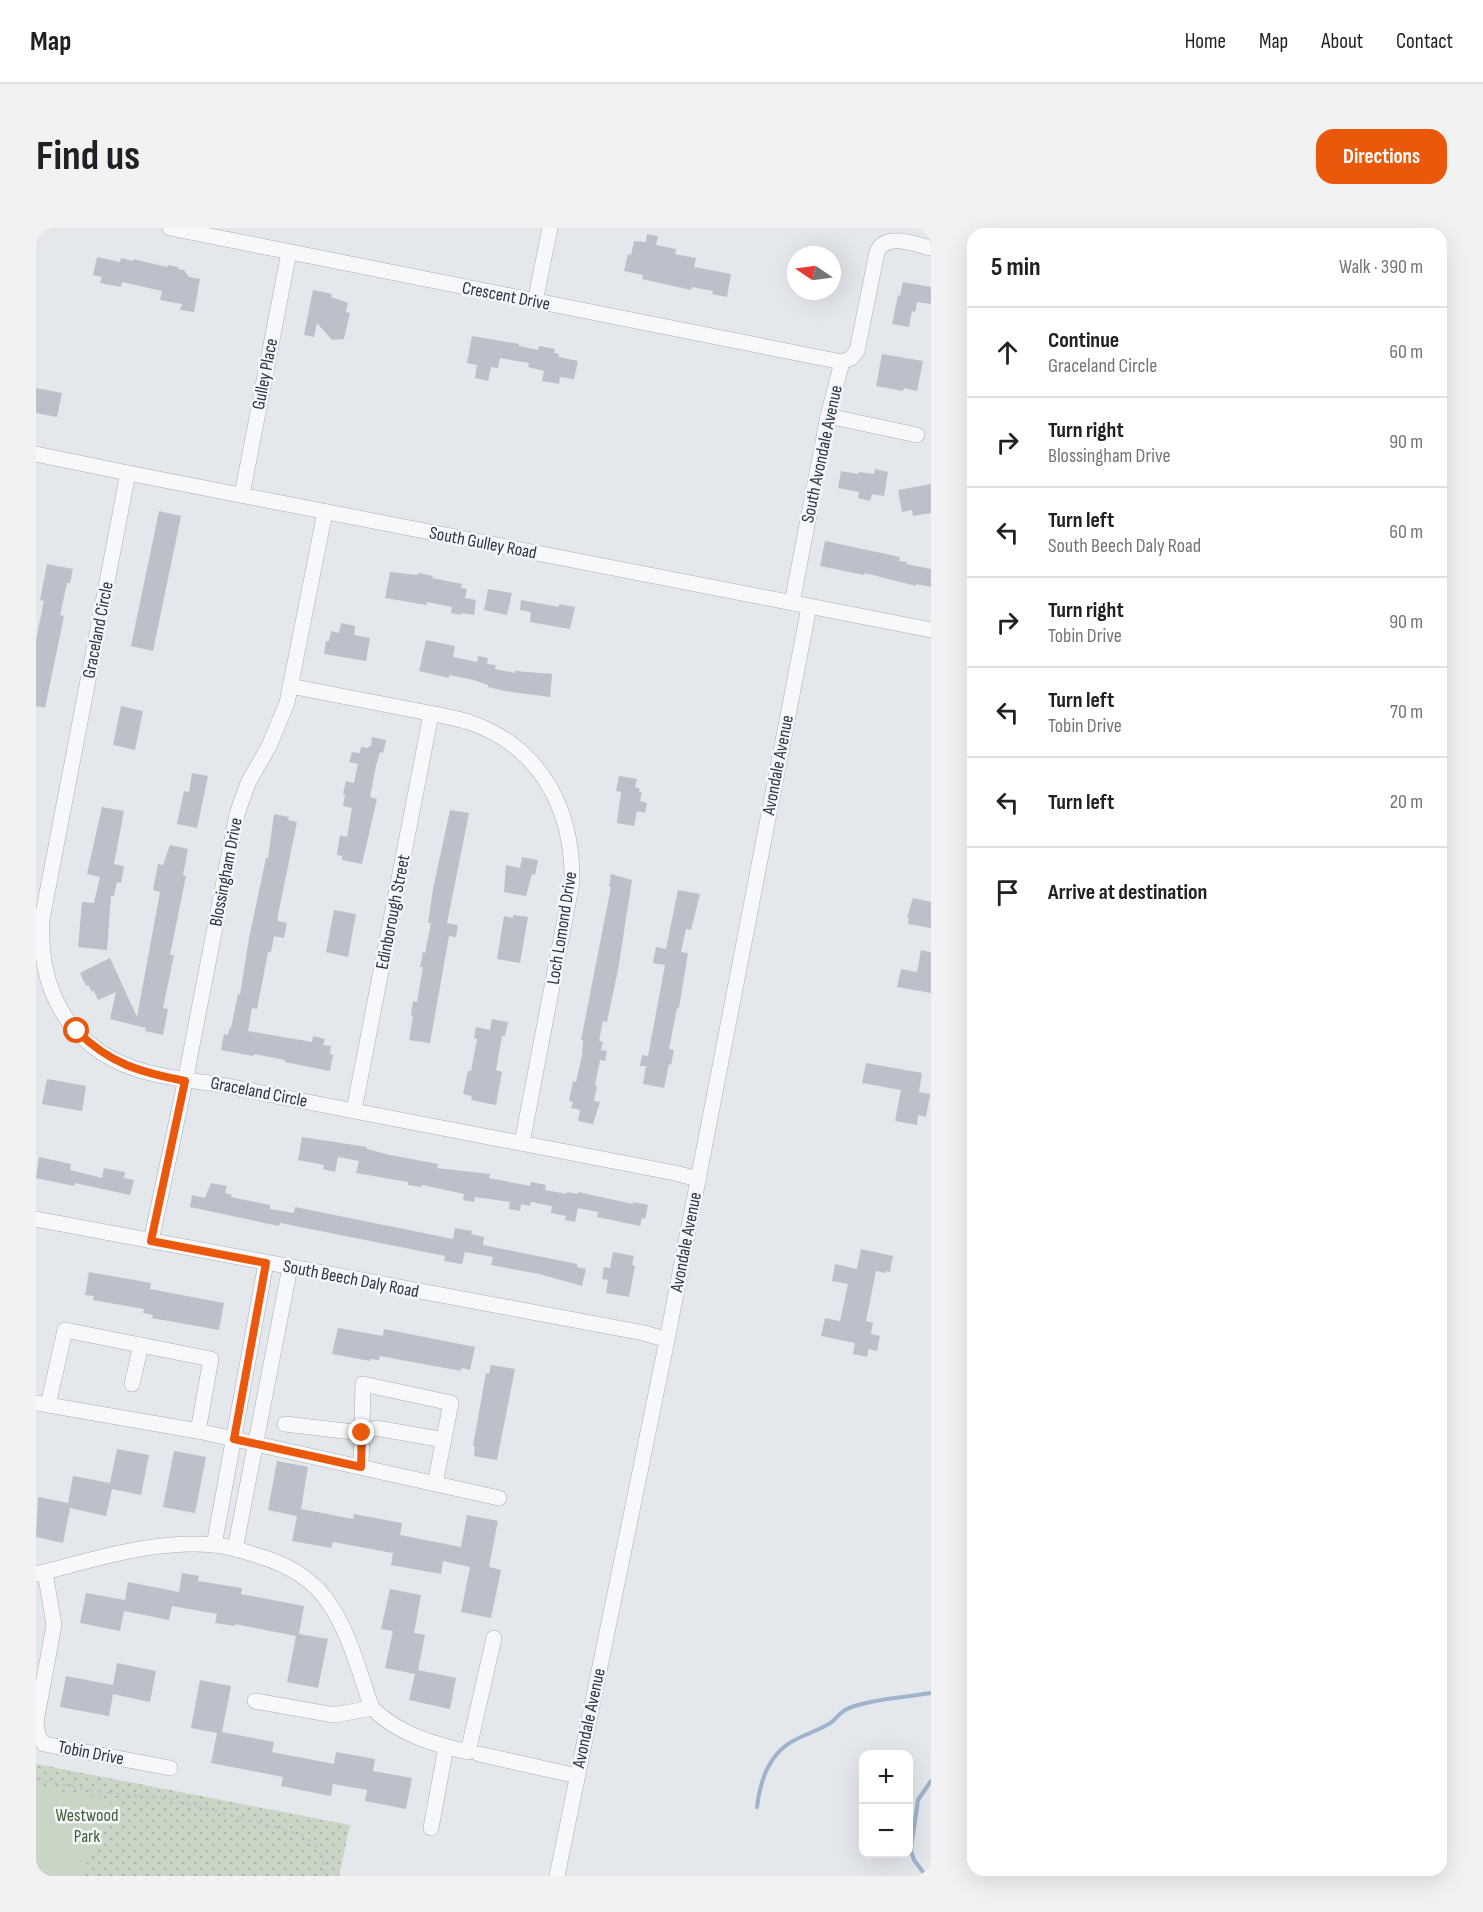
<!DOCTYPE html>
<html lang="en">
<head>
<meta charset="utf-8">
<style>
	body { margin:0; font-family:"Sofia Sans Condensed",sans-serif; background:#f2f2f2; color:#202124 }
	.controls { position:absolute; right:18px; bottom:18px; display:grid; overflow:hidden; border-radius:12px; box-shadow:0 6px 24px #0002 }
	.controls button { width:54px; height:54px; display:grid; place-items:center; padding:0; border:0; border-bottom:2px solid #e0e0e0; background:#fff; color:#202124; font:30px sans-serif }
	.compass { position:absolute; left:751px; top:18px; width:54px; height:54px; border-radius:50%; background:#fff; box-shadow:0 6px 24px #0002; rotate:283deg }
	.stop { position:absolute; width:18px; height:18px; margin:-14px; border:4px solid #ea580c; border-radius:50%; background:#fff }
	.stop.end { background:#ea580c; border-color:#fff; box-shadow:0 2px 6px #0008 }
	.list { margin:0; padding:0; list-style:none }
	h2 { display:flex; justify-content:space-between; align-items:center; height:78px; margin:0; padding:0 24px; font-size:26px }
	h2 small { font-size:20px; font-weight:400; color:#757577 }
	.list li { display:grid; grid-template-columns:39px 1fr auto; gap:18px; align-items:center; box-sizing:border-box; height:90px; padding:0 24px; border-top:2px solid #e0e0e0 }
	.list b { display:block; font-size:22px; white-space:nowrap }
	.list p { margin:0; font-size:20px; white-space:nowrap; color:#757577 }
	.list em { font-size:20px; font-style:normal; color:#757577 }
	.icon { flex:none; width:33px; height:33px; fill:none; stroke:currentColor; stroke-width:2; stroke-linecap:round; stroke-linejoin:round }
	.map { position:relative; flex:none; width:895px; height:1648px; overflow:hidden; border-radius:18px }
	header { display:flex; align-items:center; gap:36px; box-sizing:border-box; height:84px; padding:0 30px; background:#fff; border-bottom:2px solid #e0e0e0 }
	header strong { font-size:28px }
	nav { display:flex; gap:33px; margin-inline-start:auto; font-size:21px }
	.intro { display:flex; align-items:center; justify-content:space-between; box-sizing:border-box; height:144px; padding:0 36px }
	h1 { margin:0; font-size:42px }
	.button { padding:15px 27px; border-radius:18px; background:#ea580c; color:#fff; font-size:21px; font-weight:700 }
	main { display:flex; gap:36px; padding:0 36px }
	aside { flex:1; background:#fff; border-radius:18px; box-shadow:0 6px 24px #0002 }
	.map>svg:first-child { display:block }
	.grass { fill:url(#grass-dots) }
	.pitch { fill:#c9d6c5 }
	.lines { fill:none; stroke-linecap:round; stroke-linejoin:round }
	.stream { stroke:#9fb4cc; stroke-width:4 }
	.building { fill:#bbc0ca }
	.minor-casing { stroke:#a9aeb7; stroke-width:16 }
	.path { stroke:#c2c5cb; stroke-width:2; stroke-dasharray:4.5 4.5; stroke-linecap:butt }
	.minor { stroke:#f7f8fa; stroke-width:15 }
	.route { stroke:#ea580c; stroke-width:8 }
	.labels { text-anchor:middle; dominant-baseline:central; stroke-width:5; stroke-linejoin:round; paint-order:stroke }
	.street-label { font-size:18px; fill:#2b3445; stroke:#f4f6f9 }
	.park-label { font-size:18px; fill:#3f6138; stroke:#f4f6f9 }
</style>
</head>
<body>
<header>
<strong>Map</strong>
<nav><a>Home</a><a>Map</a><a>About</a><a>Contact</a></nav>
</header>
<div class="intro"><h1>Find us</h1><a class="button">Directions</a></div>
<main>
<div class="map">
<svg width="895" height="1648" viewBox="0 0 895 1648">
	<defs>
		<pattern id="grass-dots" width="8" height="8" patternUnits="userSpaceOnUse" patternTransform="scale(1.5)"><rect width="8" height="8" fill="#c9d6c5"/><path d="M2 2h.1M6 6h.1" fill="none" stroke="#adb8ab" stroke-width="1.8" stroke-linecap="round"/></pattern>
	</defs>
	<rect width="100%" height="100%" fill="#e4e7ec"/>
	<path class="grass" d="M0 1536 314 1597 303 1648H0Z"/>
	<path class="pitch" d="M0 1559 76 1572 71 1590 45 1648H0Z"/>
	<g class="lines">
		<g class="stream">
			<path d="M721 1579C724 1553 733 1526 757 1513 768 1507 780 1503 791 1497 798 1494 802 1486 809 1482 827 1472 873 1469 895 1465"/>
			<path d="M890 1648 878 1632 875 1623 876 1614 882 1572 895 1553"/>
		</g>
	</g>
	<g class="building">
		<path d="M611 6 622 8 620 17 640 21 639 26 660 30 658 39 695 46 691 69 676 66 677 63 656 59 655 62 606 51 607 47 588 43 592 26 595 27 598 13 610 14Z"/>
		<path d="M61 29 84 34 85 30 97 33V31L131 39 132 37 142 39V41L148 42 153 49 164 51 158 84 144 82 146 76 124 72 126 63 86 54 85 59 64 55 66 49 57 47Z"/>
		<path d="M867 54 895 59V76L881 74 879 84 876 83 873 99 856 96 862 67 864 68Z"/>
		<path d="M277 62 296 66 295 69 312 75 310 84 314 85 308 111 296 112 281 95 278 109 268 107Z"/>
		<path d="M436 108 483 116V118L502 122 503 118 519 121 518 125 523 126 522 129 542 133 538 151 524 149 523 156 506 153 508 143 492 139 493 135 464 130 462 140 455 139 452 153 439 150 441 137 431 135Z"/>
		<path d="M846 126 887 133 881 163 868 160 867 163 840 158Z"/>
		<path d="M0 160 26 165 21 189 0 185Z"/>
		<path d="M839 241 852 244 848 268 836 266 834 273 822 270 823 264 802 260 805 243 822 246 823 244 838 246Z"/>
		<path d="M895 256V285L877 288 876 282 866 284 862 262Z"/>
		<path d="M123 283 145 288 117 423 95 418Z"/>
		<path d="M789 313 864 329 863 333 871 334 870 336 895 341V359L880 356V358L829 345 828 347 784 338Z"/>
		<path d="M11 336 37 341 34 355H31L24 387 28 388 9 480 0 478V412L8 373 4 372Z"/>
		<path d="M354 344 382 347V345L397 348 396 350 426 356 425 360 431 361 429 370 440 372 438 387 426 385 425 387 415 385 416 379 391 374V377L349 370Z"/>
		<path d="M452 361 476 365 471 387 448 382Z"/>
		<path d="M485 372 523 379V376L539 379 534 401 494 394 495 384 484 382Z"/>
		<path d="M305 395 319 398 318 407 334 410 330 433 288 426 290 413H293L295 403 303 405Z"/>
		<path d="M390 412 419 418 417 429 441 434 442 428 452 430 451 436 460 437 459 441 479 445V443L516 446 514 469 469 463 452 459V457L438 452 413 447V450L383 443Z"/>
		<path d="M85 478 107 483 99 522 77 517Z"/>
		<path d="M336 509 350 512 347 525 344 524 340 538 334 569 341 571 326 636 306 632V628L301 627 304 607 311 609 316 580 307 578 309 567 307 566 310 553 318 555 322 536 313 534 316 524 324 525 325 519 332 520 333 518H335Z"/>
		<path d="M156 545 172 548 161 600 141 596 148 563 153 564Z"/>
		<path d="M583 548 601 551 599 559 604 561 603 564H606L604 573 611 575 609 585 601 583 598 598 581 595 585 564 580 563Z"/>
		<path d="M66 579 88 583 78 636 88 638 85 655 81 654 78 668H75L71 722 42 719 46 674 58 675 64 649 51 646Z"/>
		<path d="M414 582 433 585 411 695 422 697 420 709 413 708 394 815 373 812 377 788 375 787 377 773 381 774 387 739H384L387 724 389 725 395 695H392L397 661Z"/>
		<path d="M238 586 253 589 252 592 261 594 242 687V693L251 695 248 710 238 708 235 724H232L221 781 216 780 212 803 276 814 277 808 289 811 287 817 295 818 294 826 297 827 294 843 249 834V832L218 826 217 828 185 822 188 806 192 807 194 799 195 800 202 766 204 767 213 710 230 630H232Z"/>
		<path d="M134 617 152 621 147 647 150 648 134 727H138L127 780 132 781 127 807 109 803 110 800 74 791 80 764 62 772 58 763 56 764 52 757 50 758 44 745 74 730 101 789 124 664 117 662 122 636 127 637Z"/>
		<path d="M486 629 502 632 499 647 496 646 490 668 468 664 470 637 484 640Z"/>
		<path d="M575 646 596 652 582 742 571 794 567 793 563 813 567 814 565 822 571 823 569 833 564 832 559 857 561 858 558 873 564 874 557 896 542 893 544 882 535 880 537 874 533 873 537 853 540 854 546 828 547 812H545L575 659H573Z"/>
		<path d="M642 662 664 666 655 702 650 701 645 724 652 725 643 780H641L633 821 638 822 635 837 633 836 628 860 607 856 610 838H604L606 827 612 828 629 737 617 735 620 719 630 721Z"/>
		<path d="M877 670 895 674V700L872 696 873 690H871Z"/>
		<path d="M298 682 320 686 312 729 290 724Z"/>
		<path d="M477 687 492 689 484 735 461 731 468 688 477 690Z"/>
		<path d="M885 722 895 724V765L861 759 865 741 881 744Z"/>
		<path d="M456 791 472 794 469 808H466L460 842 466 844 460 877 435 872 436 868 427 866 432 843H435L441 811 438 810 440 799 454 802Z"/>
		<path d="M830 835 886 845 883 864 894 866 890 889 882 887 881 897 859 893 865 862 826 855Z"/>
		<path d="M11 851 50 858 46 883 6 876Z"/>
		<path d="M266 909 331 919V921L354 927 402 936 401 940 454 946 453 950 494 958 495 954 510 957 509 962 531 966V964L542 966V964L597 976V974L612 977 609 991 606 990 604 998 561 989 562 984 542 980 539 994 529 992 530 988 515 985 516 978 495 974 494 978 485 976 484 983 473 981 474 974 439 969 438 974 427 972 428 966 386 957 385 959 372 957V954L320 945 323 933 302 929 299 944 287 941 288 937 262 932Z"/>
		<path d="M3 929 35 936 34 942 66 950 68 940 89 944 88 950 98 952 94 967 39 955 38 958 0 950Z"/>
		<path d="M175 955 191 958 189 965 196 967 195 969 234 977V981L258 985 259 979 417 1011 419 1000 436 1003 435 1006 448 1009 447 1017 541 1036V1039L550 1041 546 1058 503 1046 455 1037 457 1029 429 1024 426 1036 408 1033 409 1028 244 995 243 998 154 979 156 967 169 970Z"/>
		<path d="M825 1021 857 1028 854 1044 850 1043V1045L840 1043 830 1093 837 1095 835 1106 844 1108 841 1123 833 1121 831 1129 817 1126 819 1115 785 1108 789 1090 804 1093 812 1056 796 1053 799 1036 821 1041Z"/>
		<path d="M577 1024 598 1028 596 1037 599 1038 593 1069 570 1065 572 1052 566 1051 568 1039 574 1040Z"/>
		<path d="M53 1044 115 1055 114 1061 188 1075 183 1102 116 1090 117 1087 107 1085 108 1081 57 1072 58 1068 49 1067Z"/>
		<path d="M302 1100 347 1108 348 1101 439 1119 434 1142 425 1140V1143L344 1128 343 1132 334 1131V1133L296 1126Z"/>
		<path d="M455 1137 479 1141 461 1232 438 1228 439 1219 437 1218 450 1145 453 1146Z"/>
		<path d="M81 1221 113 1227 105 1267 76 1261 70 1288 34 1280 27 1315 0 1309 2 1269 32 1275 37 1248 74 1255Z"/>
		<path d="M138 1223 170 1229 159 1285 127 1279Z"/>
		<path d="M241 1233 272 1239 265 1281 317 1291 318 1286 366 1295 364 1307 425 1319 431 1287 462 1293 453 1339 465 1342 455 1390 425 1384 434 1339 407 1333 405 1346 355 1337 357 1325 297 1314 295 1320 256 1313 261 1288 232 1282Z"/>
		<path d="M146 1345 163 1348 162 1353 206 1360 205 1366 268 1378 263 1406 292 1411 282 1460 251 1454 260 1408 199 1396V1398L179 1395 181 1386 136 1378 133 1392 88 1383 84 1403 44 1395 50 1365 89 1372 92 1354 143 1364Z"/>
		<path d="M354 1361 385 1367 378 1405 389 1407 382 1442 420 1450 414 1481 373 1472 379 1446 349 1440 357 1403 345 1401Z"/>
		<path d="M81 1435 120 1443 114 1474 77 1466 73 1488 24 1479 30 1448 77 1457Z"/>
		<path d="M164 1452 195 1458 186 1504 238 1514 236 1524 298 1536 300 1524 339 1531 337 1543 376 1550 370 1581 329 1573 331 1562 297 1556 295 1568 245 1558 247 1549 175 1535 181 1505 155 1500Z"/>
	</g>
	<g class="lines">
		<defs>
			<g id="minor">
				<path d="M134 0 806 134"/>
				<path d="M499 74 514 0"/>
				<path d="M792 188 881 207"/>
				<path d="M0 226 92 245 895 402"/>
				<path d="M92 245 6 691C3 744 19 794 66 825 97 845 130 849 165 854 192 857 219 864 246 869 377 894 508 919 639 945L662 951"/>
				<path d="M206 267 253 24"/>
				<path d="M756 375 792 188 806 134 815 130 821 123 841 24C850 4 878 16 895 20"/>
				<path d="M254 458C290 465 326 472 362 479 385 484 410 487 433 494 505 519 537 581 536 654L486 915"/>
				<path d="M318 882 395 486"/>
				<path d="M0 991 608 1105 631 1112"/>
				<path d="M115 1013 146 869 201 586 212 555 233 518 251 475 289 284"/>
				<path d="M96 1156 105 1117"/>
				<path d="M0 1175 162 1203 463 1270"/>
				<path d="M12 1177 29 1102 175 1131 162 1203"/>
				<path d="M249 1196 326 1205 340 1200 408 1212"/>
				<path d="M325 1239 327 1156 415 1175 399 1256"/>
				<path d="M178 1317 230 1035"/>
				<path d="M199 1321 254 1039"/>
				<path d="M9 1344 18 1397 0 1494 2 1508 8 1516 134 1540"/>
				<path d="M0 1346C58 1332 118 1311 179 1317 194 1318 209 1324 223 1328 250 1336 273 1348 290 1371 313 1402 323 1444 336 1480 362 1506 397 1516 432 1524L458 1410"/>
				<path d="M219 1473 298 1487 336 1480"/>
				<path d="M443 1526 541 1548"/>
				<path d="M395 1600 410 1519"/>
				<path d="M521 1648 631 1112 773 379"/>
			</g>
		</defs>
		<use href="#minor" class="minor-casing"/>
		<path class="path" d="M0 1551 65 1564 137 1572 261 1605C280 1614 288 1626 289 1648"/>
		<use href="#minor" class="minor"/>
	</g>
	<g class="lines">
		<path class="route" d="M41 803C74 836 104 844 149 853L115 1013 230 1035 198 1211 325 1239 326 1205"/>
	</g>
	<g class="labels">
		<g class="street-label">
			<text transform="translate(470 68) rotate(11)">Crescent Drive</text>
			<text transform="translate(229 146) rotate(-79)">Gulley Place</text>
			<text transform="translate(786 226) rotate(-78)">South Avondale Avenue</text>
			<text transform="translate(447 315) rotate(11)">South Gulley Road</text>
			<text transform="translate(62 402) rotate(-79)">Graceland Circle</text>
			<text transform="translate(742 537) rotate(-79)">Avondale Avenue</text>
			<text transform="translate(190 644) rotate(-79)">Blossingham Drive</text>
			<text transform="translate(357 684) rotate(-79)">Edinborough Street</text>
			<text transform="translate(526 700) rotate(-81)">Loch Lomond Drive</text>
			<text transform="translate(223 864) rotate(11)">Graceland Circle</text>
			<text transform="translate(650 1014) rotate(-79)">Avondale Avenue</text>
			<text transform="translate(315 1051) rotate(11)">South Beech Daly Road</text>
			<text transform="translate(553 1490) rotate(-78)">Avondale Avenue</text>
			<text transform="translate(55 1525) rotate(11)">Tobin Drive</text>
		</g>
		<g class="park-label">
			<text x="51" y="1587">Westwood<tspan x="51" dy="21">Park</tspan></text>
		</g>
	</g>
</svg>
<div class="controls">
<button>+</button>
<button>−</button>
</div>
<svg class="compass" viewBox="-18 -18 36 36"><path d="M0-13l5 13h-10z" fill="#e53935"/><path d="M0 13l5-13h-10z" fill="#757577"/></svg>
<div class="stop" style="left:41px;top:803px"></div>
<div class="stop end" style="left:326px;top:1205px"></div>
</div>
<aside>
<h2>5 min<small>Walk · 390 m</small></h2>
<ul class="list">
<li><svg class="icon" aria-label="ahead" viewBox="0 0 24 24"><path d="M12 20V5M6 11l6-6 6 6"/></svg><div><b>Continue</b><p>Graceland Circle</p></div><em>60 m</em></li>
<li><svg class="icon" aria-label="right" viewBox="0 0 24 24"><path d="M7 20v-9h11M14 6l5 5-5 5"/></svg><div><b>Turn right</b><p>Blossingham Drive</p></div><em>90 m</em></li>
<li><svg class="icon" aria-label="left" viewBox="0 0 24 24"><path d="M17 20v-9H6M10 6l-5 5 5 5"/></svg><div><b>Turn left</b><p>South Beech Daly Road</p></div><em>60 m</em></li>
<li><svg class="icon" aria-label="right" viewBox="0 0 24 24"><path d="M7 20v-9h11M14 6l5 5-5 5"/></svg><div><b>Turn right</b><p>Tobin Drive</p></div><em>90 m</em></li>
<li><svg class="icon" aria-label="left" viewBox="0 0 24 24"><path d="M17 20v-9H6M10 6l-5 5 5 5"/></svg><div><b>Turn left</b><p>Tobin Drive</p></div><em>70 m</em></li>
<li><svg class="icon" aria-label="left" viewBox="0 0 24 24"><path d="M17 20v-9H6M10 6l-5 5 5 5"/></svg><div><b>Turn left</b></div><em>20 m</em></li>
<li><svg class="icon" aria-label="arrive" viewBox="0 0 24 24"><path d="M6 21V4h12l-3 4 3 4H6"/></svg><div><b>Arrive at destination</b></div></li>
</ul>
</aside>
</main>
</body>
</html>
